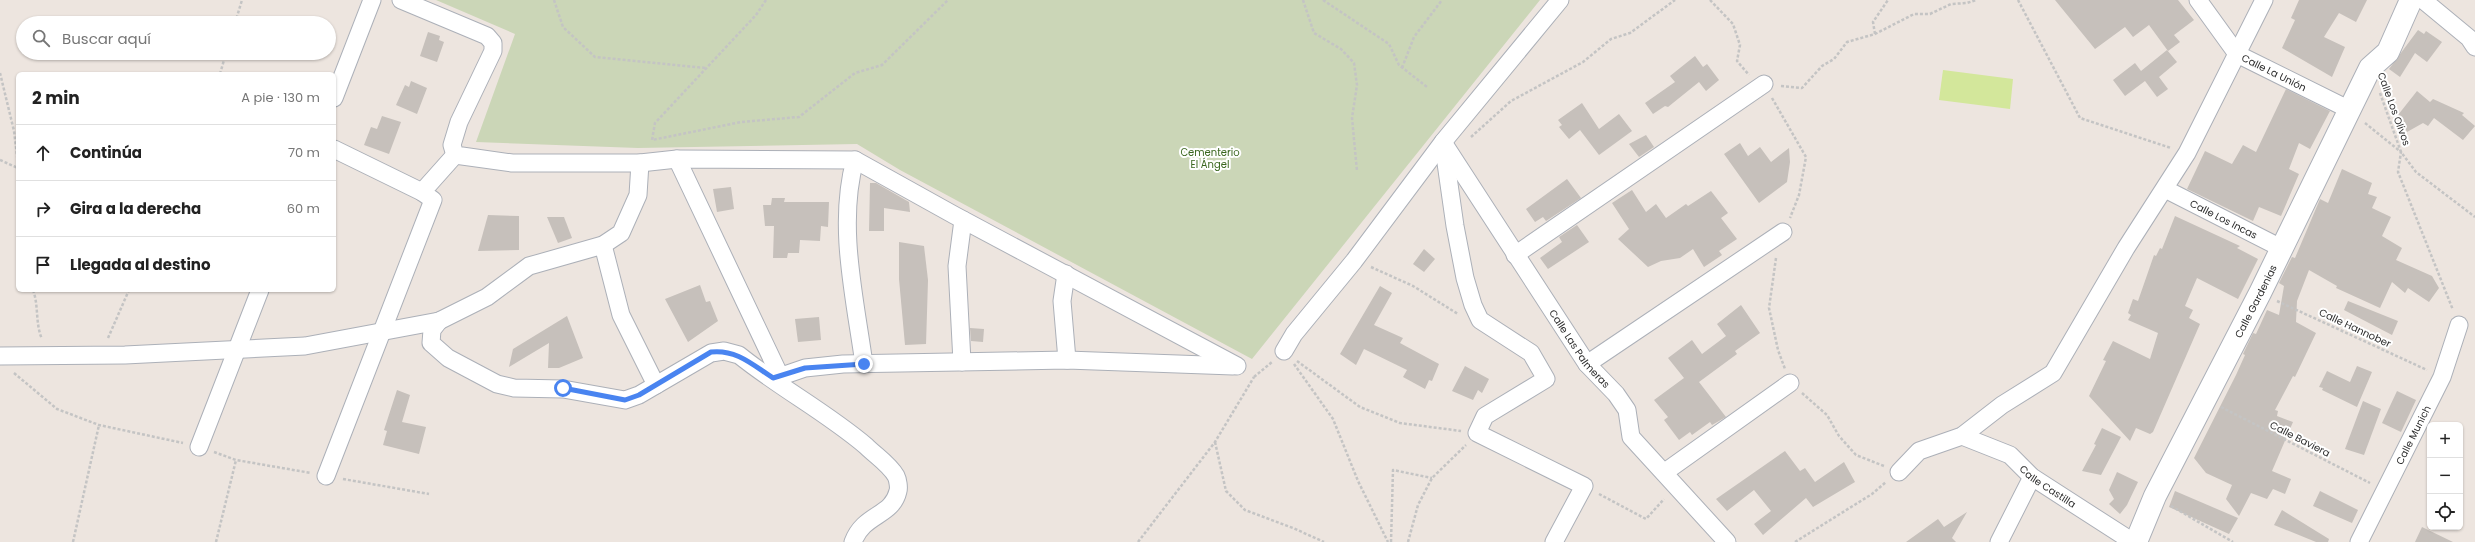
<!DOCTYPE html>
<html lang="es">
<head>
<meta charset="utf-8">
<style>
	body { margin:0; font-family:Poppins,sans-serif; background:#f6f6f6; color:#222 }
	.controls { position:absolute; right:12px; bottom:12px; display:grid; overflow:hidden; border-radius:6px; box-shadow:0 1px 3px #0004 }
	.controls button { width:36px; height:36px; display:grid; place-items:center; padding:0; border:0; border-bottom:1px solid #e0e0e0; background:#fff; color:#222; font:20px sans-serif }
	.stop { position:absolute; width:12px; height:12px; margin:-9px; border:3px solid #4984f0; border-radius:50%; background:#fff }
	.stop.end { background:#4984f0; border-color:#fff; box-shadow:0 1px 4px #0008 }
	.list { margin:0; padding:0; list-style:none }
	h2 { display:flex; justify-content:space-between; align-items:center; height:52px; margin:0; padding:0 16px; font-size:17px }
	h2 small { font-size:13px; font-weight:400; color:#767676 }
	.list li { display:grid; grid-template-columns:26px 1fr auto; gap:12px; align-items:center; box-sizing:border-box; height:56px; padding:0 16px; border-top:1px solid #e0e0e0 }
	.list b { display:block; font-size:15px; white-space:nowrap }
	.list em { font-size:13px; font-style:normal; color:#767676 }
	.icon { flex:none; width:22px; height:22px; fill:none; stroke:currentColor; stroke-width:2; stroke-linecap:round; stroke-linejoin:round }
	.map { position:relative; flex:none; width:2475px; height:542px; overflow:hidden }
	.search { position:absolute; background:#fff; box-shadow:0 1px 3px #0004; left:16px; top:16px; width:320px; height:44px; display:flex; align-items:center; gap:10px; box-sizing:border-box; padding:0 14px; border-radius:22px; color:#767676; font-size:15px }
	.panel { position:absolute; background:#fff; box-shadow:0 1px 3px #0004; left:16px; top:72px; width:320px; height:220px; border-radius:6px }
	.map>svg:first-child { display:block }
	.cemetery { fill:#cbd6b7 }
	.pitch { fill:#d3e79b }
	.building { fill:#c6c0bb }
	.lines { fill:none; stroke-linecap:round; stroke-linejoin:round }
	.street-casing { stroke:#acb0b8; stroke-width:19 }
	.secondary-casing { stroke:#acb0b8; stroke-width:24 }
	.path { stroke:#c4c4c4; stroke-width:2.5; stroke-dasharray:3 2; stroke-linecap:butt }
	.street { stroke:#fff; stroke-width:17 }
	.secondary { stroke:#fff; stroke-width:22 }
	.route { stroke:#4984f0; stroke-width:5 }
	.labels { text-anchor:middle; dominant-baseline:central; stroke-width:4; stroke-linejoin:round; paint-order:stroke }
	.street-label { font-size:10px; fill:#2c2c2c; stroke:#fff }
	.park-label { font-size:10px; fill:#3a661f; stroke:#fff }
</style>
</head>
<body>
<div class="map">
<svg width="2475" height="542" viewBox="0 0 2475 542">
	<rect width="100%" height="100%" fill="#ede5df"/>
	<path class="cemetery" d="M436 0H1540L1252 359 900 170 857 144 638 148 476 142 515 34Z"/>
	<path class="pitch" d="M1943 70 2013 79 2010 109 1939 100Z"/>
	<g class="building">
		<path d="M2055 0H2178L2194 20 2174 35 2180 42 2168 51 2149 25 2133 37 2125 27 2095 49Z"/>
		<path d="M2299 0H2367L2356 22 2339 13 2324 37 2345 47 2332 77 2282 48 2295 20 2291 18Z"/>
		<path d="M2418 30 2424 34 2426 31 2442 42 2427 62 2415 53 2400 77 2389 69Z"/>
		<path d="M428 32 440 36 439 40 444 42 437 62 420 56Z"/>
		<path d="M2167 50 2177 62 2159 77 2168 89 2157 97 2145 81 2125 96 2113 80 2135 63 2141 71Z"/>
		<path d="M1695 56 1703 67 1707 64 1719 80 1706 91 1699 82 1668 107 1665 106 1653 114 1645 103 1675 82 1670 76Z"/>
		<path d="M411 81 427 88 417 114 396 105 405 85 409 87Z"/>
		<path d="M2286 89 2330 111 2310 149 2299 143 2289 169 2299 174 2281 216 2259 207 2253 221 2187 189 2205 151 2232 164 2243 145 2256 152Z"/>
		<path d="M2417 91 2430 102 2433 99 2464 113 2462 115 2475 126 2463 140 2434 118 2428 126 2423 123 2407 132 2398 115Z"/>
		<path d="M1582 103 1599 129 1619 114 1632 131 1599 155 1580 130 1569 139 1559 127 1562 125 1558 120Z"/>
		<path d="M382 116 401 122 389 154 364 145 371 127 377 129Z"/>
		<path d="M1646 135 1654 147 1639 157 1629 144Z"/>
		<path d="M1740 143 1748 156 1760 147 1771 162 1789 148 1790 162 1787 182 1759 203 1724 154Z"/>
		<path d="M2342 169 2372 183 2368 194 2377 197 2372 208 2391 217 2382 236 2402 248 2396 260 2432 276 2439 288 2429 302 2408 288 2405 293 2392 282 2380 308 2336 288 2337 286 2309 270 2297 301 2296 322 2316 333 2295 377 2293 376 2275 410 2278 411 2277 416 2293 422 2272 471 2291 479 2285 494 2273 489 2267 499 2251 493 2239 516 2226 499 2232 485 2206 473 2194 458 2236 375 2245 355 2243 354 2253 333 2256 334 2267 310 2279 315 2284 286 2279 283 2292 257 2295 258 2320 199 2328 203Z"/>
		<path d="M1567 179 1581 198 1546 221 1543 217 1535 222 1526 209Z"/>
		<path d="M870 183H876L909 202 910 212 884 208V231H869Z"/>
		<path d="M731 187 734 209 717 212 713 189Z"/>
		<path d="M1632 190 1646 212 1656 204 1666 218 1686 204 1688 206 1711 191 1728 213 1721 218 1737 239 1719 251 1722 255 1704 267 1693 249 1680 258 1661 261 1648 267 1618 239 1629 229 1612 203Z"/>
		<path d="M772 198H785L784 202H829L828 227 821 226 820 241 800 240 799 253H788L787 258H773L774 226H765L763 205H771Z"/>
		<path d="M488 215 519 216V250L478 251Z"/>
		<path d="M2175 216 2240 246 2237 248 2258 259 2238 299 2197 278 2185 306 2193 310 2189 318 2200 324 2153 432 2150 434 2136 428 2130 441 2089 396 2106 361 2103 360 2113 341 2150 359 2158 333 2128 320 2131 315 2128 313 2133 299 2138 301 2154 255 2156 256 2160 248 2162 249Z"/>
		<path d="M547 217H564L572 238 558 243Z"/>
		<path d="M1577 225 1589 242 1548 269 1540 258 1562 242 1559 237Z"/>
		<path d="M899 242 924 246 928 280 926 344 905 345 899 279Z"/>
		<path d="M1424 249 1435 259 1424 272 1413 264Z"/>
		<path d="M700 285 706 302 710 301 718 321 688 342 665 299Z"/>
		<path d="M1380 286 1392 293 1374 325 1403 338 1400 343 1439 364 1432 381 1429 380 1425 389 1403 377 1407 370 1364 349 1356 365 1340 354Z"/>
		<path d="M2348 301 2398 321 2392 335 2344 310Z"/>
		<path d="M1741 305 1760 333 1735 351 1737 354 1699 382 1726 417 1712 425 1710 422 1692 435 1690 432 1679 440 1664 420 1668 417 1654 400 1684 378 1668 358 1692 340 1702 354 1726 336 1717 324Z"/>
		<path d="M567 316 583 358 559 368H548L549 343 509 367 513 349Z"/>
		<path d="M819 317 821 340 798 342 795 319Z"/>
		<path d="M970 328 984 329 983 342 971 341Z"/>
		<path d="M1465 366 1489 379 1482 393 1478 390 1473 400 1452 391Z"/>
		<path d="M2357 366 2372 372 2357 407 2322 390 2323 388 2319 387 2327 371 2350 382Z"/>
		<path d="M397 390 410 395 402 422 426 427 419 454 383 445 387 431 384 430Z"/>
		<path d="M2397 391 2416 400 2401 432 2382 423Z"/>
		<path d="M2363 401 2381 409 2364 455 2345 449Z"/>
		<path d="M2102 428 2121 437 2101 475 2082 471 2096 445 2094 444Z"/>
		<path d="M1785 451 1800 471 1805 468 1815 482 1844 462 1855 482 1813 507 1806 498 1763 535 1754 524 1771 511 1754 490 1727 511 1716 499Z"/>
		<path d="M2117 472 2138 482 2127 505 2120 514 2109 504 2114 499 2109 490Z"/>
		<path d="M2175 491 2238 518 2229 534 2169 507Z"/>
		<path d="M2320 491 2358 510 2352 523 2313 506Z"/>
		<path d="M2282 510 2329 539 2328 542H2316L2274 525Z"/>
		<path d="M1967 512 1952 538 1956 542H1906L1938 519 1944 527Z"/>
		<path d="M2422 527 2453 542H2415Z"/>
	</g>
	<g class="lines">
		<defs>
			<g id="street">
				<path d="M401 0 487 36 493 43V51L459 122 452 145 455 155 512 163H640L677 159 855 160 954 215 1237 366"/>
				<path id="s1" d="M2198 0 2237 54 2350 110"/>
				<path d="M2423 0 2469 38 2475 47"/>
				<path d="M334 98 372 0"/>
				<path d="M1443 142 1455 226 1465 278 1473 305 1480 320 1531 353 1546 379 1485 416 1477 433 1584 486 1554 542"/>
				<path id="s2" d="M1446 147 1587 364 1616 394 1627 410 1631 437 1727 542"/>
				<path d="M334 149 422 192"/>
				<path d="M677 159 780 376"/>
				<path d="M855 160C837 225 855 298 864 364"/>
				<path id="s3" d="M2165 189 2283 249"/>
				<path d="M603 245 621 315 656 385"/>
				<path d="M1515 255 1764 84"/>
				<path d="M1066 274 1062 301 1067 360"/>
				<path d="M439 321 432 330 431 343 448 358 497 384 514 388 563 389 625 400 639 395 711 353 724 351 739 355C780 388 826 412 866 446 876 456 889 464 896 476 898 480 899 488 898 491 892 517 864 513 853 542"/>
				<path d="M1284 351 1294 334 1354 261 1443 142 1560 0"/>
				<path d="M0 356 125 355 305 346 439 321 487 297 529 266 603 245 621 233 638 195 640 163"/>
				<path d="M962 362 957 266 963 220"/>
				<path d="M1587 364 1783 232"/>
				<path d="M773 379 805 368 843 364 1067 360 1233 366"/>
				<path id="s4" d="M1962 436 2010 455 2032 477 2133 542"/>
				<path d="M199 447 260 290"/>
				<path d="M1665 472 1790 383"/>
				<path d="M1899 472 1919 451 1962 436 2002 405 2053 373 2126 248 2187 153 2264 0"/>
				<path d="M326 476 433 200 422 192 455 155"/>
				<path d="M1999 542 2032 477"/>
				<path id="s5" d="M2359 542 2442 377 2459 325"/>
			</g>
			<g id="secondary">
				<path id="s6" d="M2136 542 2155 496 2260 293 2370 68 2388 52 2411 0"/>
			</g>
		</defs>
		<use href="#street" class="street-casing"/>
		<use href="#secondary" class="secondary-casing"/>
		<g class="path">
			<path d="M554 0 563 27 595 57 706 68"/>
			<path d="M766 0 756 15 655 123 652 140 741 122 799 117 855 73 882 65 948 0"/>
			<path d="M1303 0 1314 33 1341 49 1354 63 1357 85 1352 118 1357 171"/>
			<path d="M1323 0 1389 44 1399 65 1427 87"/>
			<path d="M1710 0 1733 24 1740 45 1737 61 1749 75"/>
			<path d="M2018 0 2080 118 2171 148"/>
			<path d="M235 23 242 0"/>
			<path d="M1875 34 1873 22 1888 0"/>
			<path d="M1402 68 1414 37 1442 0"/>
			<path d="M0 73 14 131 18 164"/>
			<path d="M220 74 226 53"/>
			<path d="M1781 86 1802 88 1822 66 1834 59 1847 42 1875 34 1914 14H1930L1951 4 1967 3 1976 0"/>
			<path d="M2380 93 2401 152 2416 172 2475 217"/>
			<path d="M1772 98 1806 157 1799 195 1790 218"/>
			<path d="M2365 123 2401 152 2398 172 2453 310"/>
			<path d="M1471 137 1511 101 1583 62 1611 39 1630 33 1675 0"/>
			<path d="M0 160 18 168"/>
			<path d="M1776 258 1769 308 1778 350 1785 369"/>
			<path d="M1371 267 1413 286 1458 314"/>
			<path d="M33 290C39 306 35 323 42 339"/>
			<path d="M2277 301 2427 370"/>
			<path d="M108 338 129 290"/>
			<path d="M1297 361 1360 407 1400 423 1461 431"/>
			<path d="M1294 364 1333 419 1358 481 1388 542"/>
			<path d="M14 373 57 409 99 425 183 443"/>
			<path d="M1254 377 1272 362"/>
			<path d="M1802 393 1827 415 1839 436 1856 455 1884 466"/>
			<path d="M2221 407 2370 483"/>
			<path d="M1215 442 1226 491 1245 510 1293 528 1324 542"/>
			<path d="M214 452 236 460 311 473"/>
			<path d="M343 479 429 494"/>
			<path d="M1599 494 1646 519 1664 499"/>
			<path d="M2171 506 2233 542"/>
			<path d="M73 542 99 425"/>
			<path d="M216 542 236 460"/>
			<path d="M1138 542 1215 442 1254 377"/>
			<path d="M1391 542 1393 470 1432 478"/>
			<path d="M1408 542 1418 505 1432 478 1466 445"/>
			<path d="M1795 542 1872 494 1886 482"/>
		</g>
		<use href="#street" class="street"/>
		<use href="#secondary" class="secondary"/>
	</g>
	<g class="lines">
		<path class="route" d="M563 388 625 400 639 395 711 352C736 349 753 365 773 378L805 368 864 364"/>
	</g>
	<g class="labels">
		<g class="street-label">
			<text stroke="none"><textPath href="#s1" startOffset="108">Calle La Unión</textPath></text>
			<text transform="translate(2394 109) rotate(70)">Calle Los Olivos</text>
			<text stroke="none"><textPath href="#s3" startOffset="66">Calle Los Incas</textPath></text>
			<text stroke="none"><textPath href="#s6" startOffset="269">Calle Gardenias</textPath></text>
			<text transform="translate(2355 328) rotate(25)">Calle Hannober</text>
			<text stroke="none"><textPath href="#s2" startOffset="242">Calle Las Palmeras</textPath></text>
			<text stroke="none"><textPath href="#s5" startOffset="120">Calle Munich</textPath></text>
			<text transform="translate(2300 439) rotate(27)">Calle Baviera</text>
			<text stroke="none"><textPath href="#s4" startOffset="101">Calle Castilla</textPath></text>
		</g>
		<g class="park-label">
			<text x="1210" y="152">Cementerio<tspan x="1210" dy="12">El Ángel</tspan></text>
		</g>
	</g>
</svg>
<div class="controls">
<button>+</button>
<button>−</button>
<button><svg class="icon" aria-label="locate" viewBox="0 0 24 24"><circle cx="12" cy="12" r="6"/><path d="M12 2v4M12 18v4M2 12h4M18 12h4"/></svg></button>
</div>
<div class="stop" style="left:563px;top:388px"></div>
<div class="stop end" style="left:864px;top:364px"></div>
<div class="search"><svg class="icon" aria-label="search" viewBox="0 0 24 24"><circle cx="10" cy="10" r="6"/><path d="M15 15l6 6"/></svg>Buscar aquí</div>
<section class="panel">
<h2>2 min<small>A pie · 130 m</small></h2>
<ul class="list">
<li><svg class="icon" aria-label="ahead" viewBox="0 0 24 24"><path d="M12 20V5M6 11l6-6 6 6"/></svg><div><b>Continúa</b></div><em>70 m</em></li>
<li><svg class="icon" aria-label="right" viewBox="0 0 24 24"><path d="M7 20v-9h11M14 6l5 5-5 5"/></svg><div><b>Gira a la derecha</b></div><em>60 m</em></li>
<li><svg class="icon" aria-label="arrive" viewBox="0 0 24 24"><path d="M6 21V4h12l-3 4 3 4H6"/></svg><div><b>Llegada al destino</b></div></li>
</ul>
</section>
</div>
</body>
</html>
